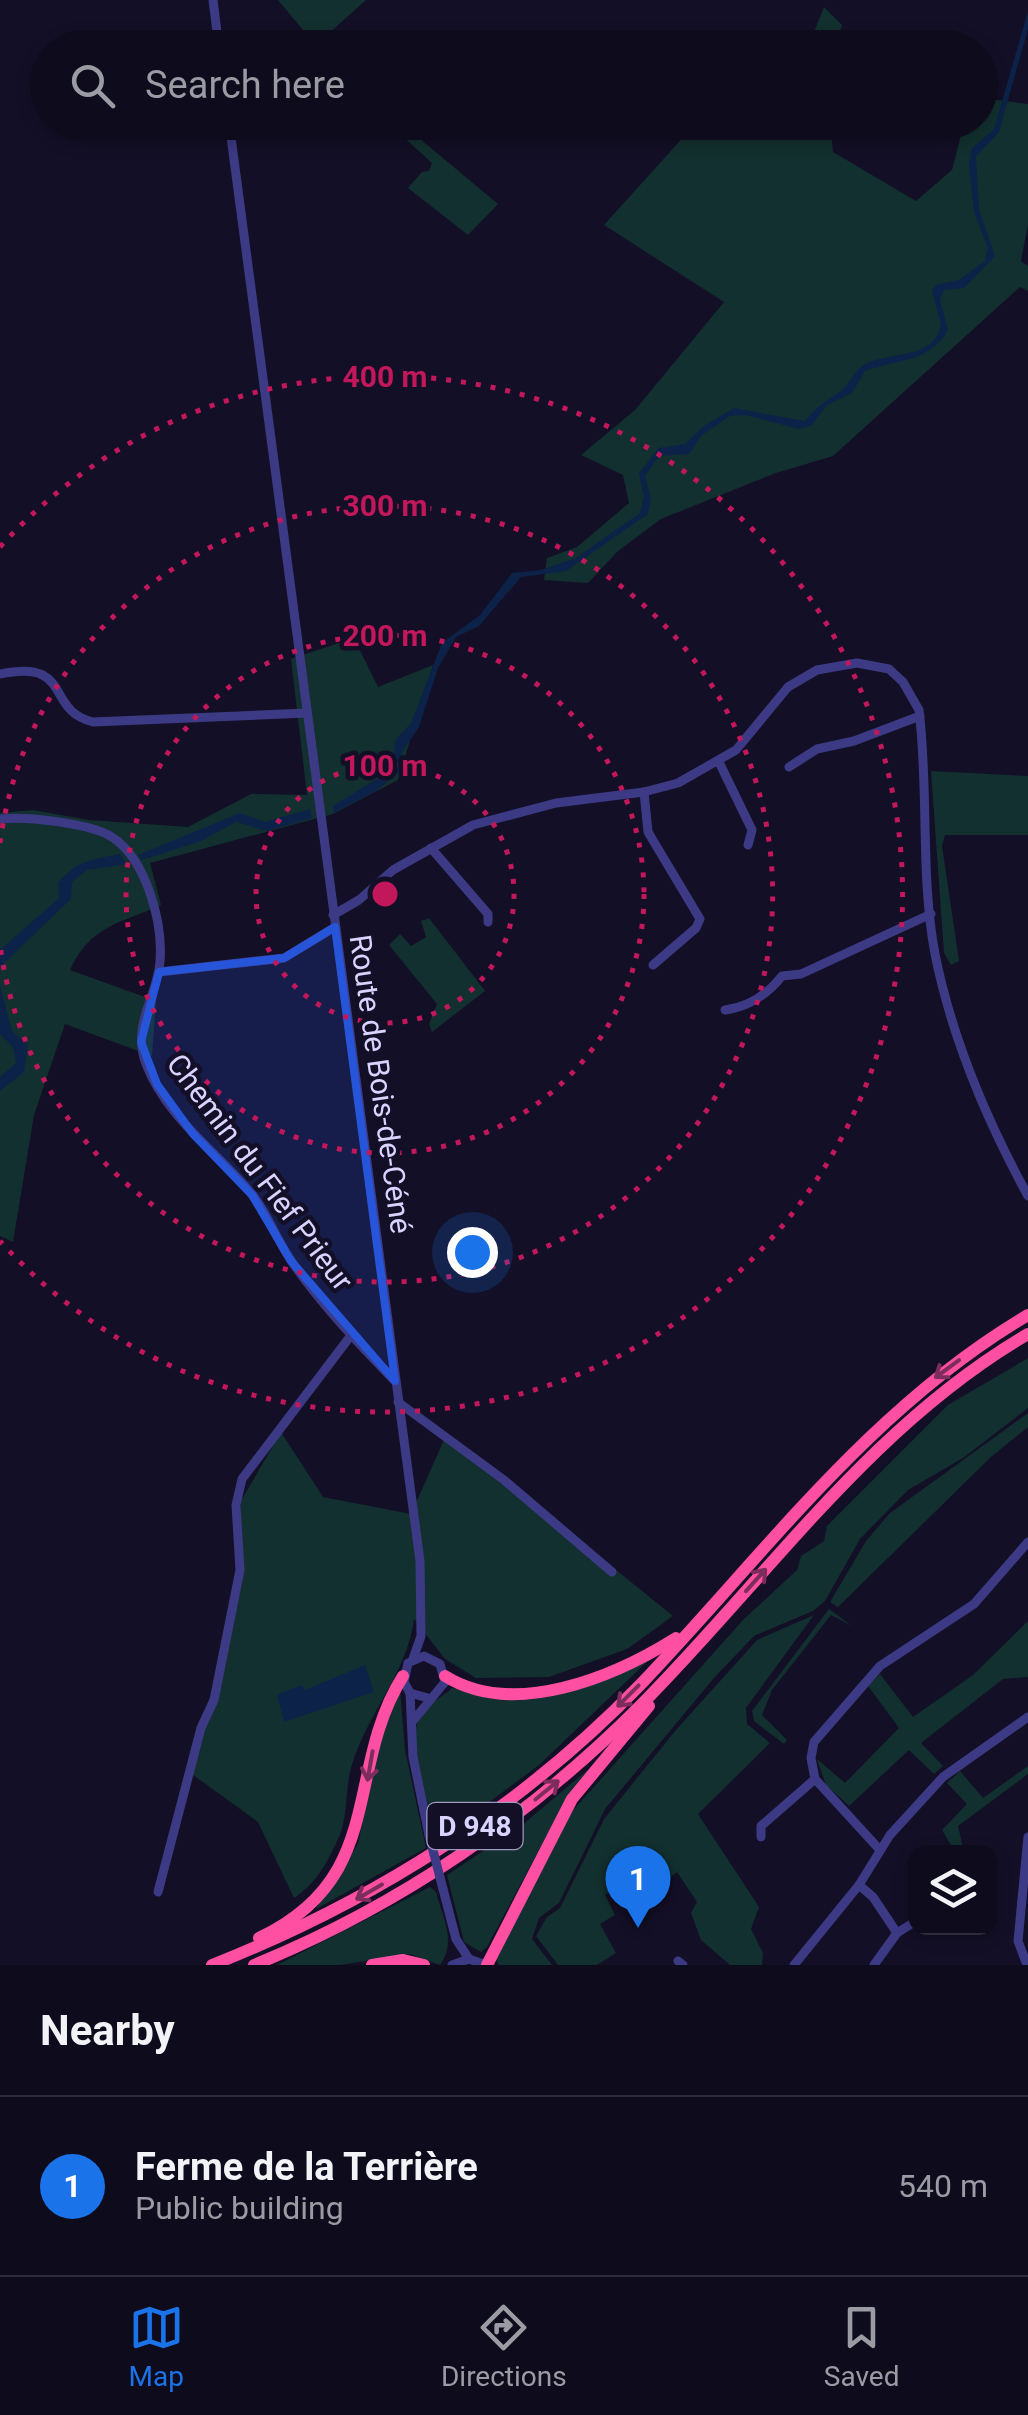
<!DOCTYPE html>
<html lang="en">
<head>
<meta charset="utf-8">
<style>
	body { margin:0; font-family:Roboto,sans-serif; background:#1c1929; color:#f1f3f6 }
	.controls { position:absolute; right:30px; bottom:30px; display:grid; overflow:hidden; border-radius:20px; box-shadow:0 5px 15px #0003 }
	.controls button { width:90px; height:90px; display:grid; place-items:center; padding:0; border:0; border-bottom:2px solid #2e2b3b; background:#0e0b1c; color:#f1f3f6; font:50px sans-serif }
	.you { position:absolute; left:472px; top:1252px; width:35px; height:35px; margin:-25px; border:8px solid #fff; border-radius:50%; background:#1a73e8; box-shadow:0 0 0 15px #1a73e833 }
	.badge { display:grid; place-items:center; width:65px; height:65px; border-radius:50%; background:#1a73e8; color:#fff; font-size:32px; font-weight:700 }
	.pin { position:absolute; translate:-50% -82px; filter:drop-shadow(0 2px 5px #0008) }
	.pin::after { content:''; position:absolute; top:52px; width:35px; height:30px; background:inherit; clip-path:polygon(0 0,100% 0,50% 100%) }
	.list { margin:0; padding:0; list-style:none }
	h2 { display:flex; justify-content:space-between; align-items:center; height:130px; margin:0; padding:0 40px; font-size:42px }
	h2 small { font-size:32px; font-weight:400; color:#9b9ba3 }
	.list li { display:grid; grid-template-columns:65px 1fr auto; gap:30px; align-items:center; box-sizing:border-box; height:180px; padding:0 40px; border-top:2px solid #2e2b3b }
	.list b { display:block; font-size:38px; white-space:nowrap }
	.list p { margin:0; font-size:32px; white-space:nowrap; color:#9b9ba3 }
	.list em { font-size:32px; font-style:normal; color:#9b9ba3 }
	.icon { flex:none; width:55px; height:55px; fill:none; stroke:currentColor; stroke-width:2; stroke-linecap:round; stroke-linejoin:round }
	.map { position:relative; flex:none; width:1028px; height:1965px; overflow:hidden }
	.search { position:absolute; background:#0e0b1c; box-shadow:0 5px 15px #0003; left:30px; right:30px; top:30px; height:110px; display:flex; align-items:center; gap:25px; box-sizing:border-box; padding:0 35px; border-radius:55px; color:#9b9ba3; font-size:38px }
	.sheet { height:310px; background:#0e0b1c }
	nav { display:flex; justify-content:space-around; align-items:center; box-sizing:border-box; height:140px; border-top:2px solid #2e2b3b; background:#0e0b1c; font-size:28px; color:#9b9ba3 }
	nav a { display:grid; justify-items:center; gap:5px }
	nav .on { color:#1a73e8 }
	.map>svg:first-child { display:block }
	.green { fill:#12302f }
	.water { fill:#0c2248 }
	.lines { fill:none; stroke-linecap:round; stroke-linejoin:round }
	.minor { stroke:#3d3a85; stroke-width:9 }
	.highway { stroke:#ff4fa3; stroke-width:12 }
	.minor-bridge { stroke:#3d3a85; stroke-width:9 }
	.oneway { stroke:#7d2c5e }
	.marked { fill:#2655da; fill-opacity:0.2; stroke:#2655da; stroke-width:8; stroke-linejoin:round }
	.ring { fill:none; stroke:#c2185b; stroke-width:5; stroke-dasharray:5 10 }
	.labels { text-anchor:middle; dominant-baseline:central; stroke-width:9; stroke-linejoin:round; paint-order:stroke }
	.shield { fill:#130f26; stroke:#9e99be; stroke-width:2.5 }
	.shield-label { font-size:28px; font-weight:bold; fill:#d9d4ff }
	.street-label { font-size:30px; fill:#d9d4ff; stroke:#130f26 }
	.centre { fill:#c2185b; stroke:#130f26; stroke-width:5 }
	.ring-label { font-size:30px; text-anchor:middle; font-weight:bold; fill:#c2185b; stroke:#130f26; stroke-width:9; stroke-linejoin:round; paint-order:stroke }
</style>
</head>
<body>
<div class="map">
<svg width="1028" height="1965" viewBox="0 0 1028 1965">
	<rect width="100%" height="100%" fill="#130f26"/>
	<g class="green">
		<path d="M278 0H366L318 43 321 48 308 47V36Z"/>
		<path d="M824 7 842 25 835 47H808Z"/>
		<path d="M990 99 1028 104V224L1021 261 1028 266V291L1020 287 833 456 776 473 661 519 618 551 588 583 544 580 547 558 577 547 629 503 623 475 581 455 635 410 724 302 604 225 696 123H830L833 152 916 201 952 170 962 131 969 123 980 122 981 110Z"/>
		<path d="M388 123H401L498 204 468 235 408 188 422 172 429 171 432 163Z"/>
		<path d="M354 638 378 687 433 665 398 780 333 814 150 863 161 905C119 924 91 925 70 970L156 1001 152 1056 65 1024 34 1115 13 1242 0 1236V813L33 810 89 820 188 827 251 794 307 795 291 659Z"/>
		<path d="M931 771 1028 776V835H945L942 846 959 961 951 965 944 953Z"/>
		<path d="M429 918 485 991 432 1032 429 1024 437 1004 389 945 400 934 411 946 426 937 421 921Z"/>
		<path d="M1028 1358V1408L963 1458 908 1490 860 1539 825 1601 813 1611 754 1636 714 1678 605 1809 559 1903 539 1918 532 1939 552 1965H499L496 1960 567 1817 743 1620 797 1570 801 1556 824 1541 827 1526 948 1405Z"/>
		<path d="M1028 1413V1427L991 1457 838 1607 830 1602 866 1541 890 1513Z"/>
		<path d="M281 1432 323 1497 411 1514 447 1433 673 1616 627 1649 549 1677 476 1678 445 1659 414 1619C407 1674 366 1715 351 1768 345 1790 348 1816 339 1837 328 1861 316 1884 294 1898L258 1822 189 1772 240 1593 241 1501Z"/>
		<path d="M829 1609 852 1626 831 1615 772 1690 762 1715 787 1740 784 1744 754 1721 752 1711Z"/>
		<path d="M814 1615 746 1708 747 1724 770 1743 698 1814 759 1907 751 1929 763 1953 762 1965H730L701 1940 691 1913 697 1902 677 1872 654 1890 638 1873 605 1895 615 1915 600 1924 616 1953 597 1965H558L536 1936 547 1917 560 1908 604 1819 675 1731 757 1640Z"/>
		<path d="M1028 1621V1677L1003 1679 921 1743 943 1766 934 1774 909 1750 849 1806 826 1785 817 1759 845 1783 899 1728 868 1686 880 1674 913 1717 973 1675Z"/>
		<path d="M652 1657 539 1765 437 1841C431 1813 408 1746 418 1720 423 1705 441 1699 452 1688L517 1698Z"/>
		<path d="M400 1689 405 1750 426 1848 316 1909 358 1844 380 1737Z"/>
		<path d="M1028 1766V1774L958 1826 964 1852H955L942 1830 967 1804 947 1783 960 1771 983 1798Z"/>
		<path d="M591 1767 571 1790 487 1947 481 1952 464 1942 447 1875 521 1826Z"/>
		<path d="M430 1887 436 1892C443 1918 457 1942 440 1965L410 1954 340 1965H277Z"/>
	</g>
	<g class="water">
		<path d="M1028 11V29L999 132 976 157 979 210 995 256 964 288 944 290 940 300 948 330C929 363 898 359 865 371L852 393 827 405 812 425 799 429 746 415 730 416 702 435 689 454 659 456 645 476 651 499 648 514 566 571 521 577 479 626 456 637 438 668 419 727 402 752 404 768 376 791 333 813V806L393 769 395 741 411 723 442 643 480 615 512 573 541 570 576 558 640 513 644 496 639 473 659 448 685 444 704 426 734 408 805 421C817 406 825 402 841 391 849 385 853 373 861 367 885 349 934 363 941 324L932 292 935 285 959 280 985 261 988 248 974 212 969 164 972 148 994 129Z"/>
		<path d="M310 809 312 818 267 831 236 822 201 841 142 860 138 855 240 813 265 822Z"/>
		<path d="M120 854 127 864 87 870 72 882 71 899 0 967V950L59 898 58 883C78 859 92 860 120 854Z"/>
		<path d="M0 986 12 1031 28 1045 24 1072 0 1091V1077L16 1063 13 1047 0 1034Z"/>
		<path d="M365 1665 374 1692 284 1722 277 1695 301 1685 305 1690Z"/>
	</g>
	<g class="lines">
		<g class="minor">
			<path d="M213 0 219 48"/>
			<path d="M229 122 420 1561 421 1636 413 1659"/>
			<path d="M0 674C74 659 44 710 93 722L307 713"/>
			<path d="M719 762 752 830 748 845"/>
			<path d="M789 767 817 749 854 741 920 716"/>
			<path d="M644 792 648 832 700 919 696 928 653 965"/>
			<path d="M0 819C25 816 90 823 112 837 146 859 163 922 160 961 158 996 131 1024 146 1064 166 1117 216 1151 251 1193 267 1213 276 1238 290 1259 319 1302 358 1343 394 1380"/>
			<path d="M431 848 488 914V922"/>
			<path d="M333 915 359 900 393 870 473 825 556 803 644 792 678 783 736 750 788 687 817 670 857 663 889 669 903 682 919 710C929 790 920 875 935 954 952 1039 987 1121 1028 1196"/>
			<path d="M159 972 284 958 335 927"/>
			<path d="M725 1010C748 1007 768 994 782 976L801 974 931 914"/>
			<path d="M398 1402 504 1480 612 1572"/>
			<path d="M410 1693 413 1757 429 1835"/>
			<path d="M412 1722 445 1682 440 1664 424 1656 408 1663 404 1682 410 1693 428 1698"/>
			<path d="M761 1837V1826L815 1779"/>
			<path d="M880 1850 815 1779 811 1758 814 1742 880 1666 974 1604 1028 1542"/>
			<path d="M859 1885 873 1897 897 1933 874 1965"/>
			<path d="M443 1889 456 1939 469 1959"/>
			<path d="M158 1892 201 1728 214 1700 240 1570 236 1505 242 1479 352 1334"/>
			<path d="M897 1933 916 1921"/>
			<path d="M678 1961 683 1965"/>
			<path d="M452 1965 469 1959 486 1965"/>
			<path d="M794 1965 859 1885 890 1835 943 1777 1028 1717"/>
			<path d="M1027 1965 1018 1941 1028 1837"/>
		</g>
		<g class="highway">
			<path d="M445 1676C514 1719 614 1677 676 1638"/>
			<path d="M259 1938C388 1877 343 1772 403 1676"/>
			<path d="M212 1965C372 1902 520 1809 640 1685 764 1555 870 1408 1028 1315"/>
			<path d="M254 1965C399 1906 531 1816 641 1705 767 1578 871 1425 1028 1334"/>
			<path d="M372 1965 403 1960 424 1965"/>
			<path d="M487 1965 572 1799 649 1706"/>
		</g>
		<path class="minor-bridge" d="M429 1835 443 1889"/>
	</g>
	<defs><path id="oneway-shaft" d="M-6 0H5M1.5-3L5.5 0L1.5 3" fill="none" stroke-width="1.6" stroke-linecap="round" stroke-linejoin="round" transform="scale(2.5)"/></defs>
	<g class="oneway">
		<use href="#oneway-shaft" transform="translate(947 1369) rotate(144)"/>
		<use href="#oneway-shaft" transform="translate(756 1580) rotate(-48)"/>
		<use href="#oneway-shaft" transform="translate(628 1696) rotate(135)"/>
		<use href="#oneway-shaft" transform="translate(370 1766) rotate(100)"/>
		<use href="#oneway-shaft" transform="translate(547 1790) rotate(-39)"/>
		<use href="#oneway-shaft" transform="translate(369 1892) rotate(150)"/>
	</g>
	<path class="marked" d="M335 927 395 1381 291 1261 252 1195 193 1134 157 1084 141 1042 159 972 284 958Z"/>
	<g class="ring">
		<circle cx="385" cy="894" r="129"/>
		<circle cx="385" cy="894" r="259"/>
		<path d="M0 843A388 388 0 1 1 0 945"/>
		<path d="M0 547A518 518 0 1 1 0 1241"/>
	</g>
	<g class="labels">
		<rect class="shield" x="427.5" y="1803" width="95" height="46" rx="8"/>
		<g class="shield-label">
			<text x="475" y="1826">D 948</text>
		</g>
		<g class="street-label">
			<text transform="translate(381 1084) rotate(82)">Route de Bois-de-Céné</text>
			<text transform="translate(260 1172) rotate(53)">Chemin du Fief Prieur</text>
		</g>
	</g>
	<circle cx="385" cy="894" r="15" class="centre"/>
	<g class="ring-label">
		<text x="385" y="387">400 m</text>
		<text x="385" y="516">300 m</text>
		<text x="385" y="646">200 m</text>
		<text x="385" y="776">100 m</text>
	</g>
</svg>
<div class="controls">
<button><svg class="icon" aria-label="layers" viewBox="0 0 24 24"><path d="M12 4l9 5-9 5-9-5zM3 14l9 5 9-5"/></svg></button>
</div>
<div class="you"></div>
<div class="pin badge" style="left:638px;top:1928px">1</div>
<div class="search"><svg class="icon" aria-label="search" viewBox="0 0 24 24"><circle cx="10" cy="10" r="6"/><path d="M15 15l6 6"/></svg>Search here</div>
</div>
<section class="sheet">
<h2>Nearby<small></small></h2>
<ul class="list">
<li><span class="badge">1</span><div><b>Ferme de la Terrière</b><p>Public building</p></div><em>540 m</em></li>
</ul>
</section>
<nav>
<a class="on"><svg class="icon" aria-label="map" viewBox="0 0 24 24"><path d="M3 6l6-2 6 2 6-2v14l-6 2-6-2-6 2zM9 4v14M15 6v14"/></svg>Map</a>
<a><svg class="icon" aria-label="directions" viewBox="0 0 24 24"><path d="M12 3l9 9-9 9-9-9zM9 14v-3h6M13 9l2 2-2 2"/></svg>Directions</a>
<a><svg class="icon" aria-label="saved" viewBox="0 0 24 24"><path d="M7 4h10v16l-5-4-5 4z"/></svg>Saved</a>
</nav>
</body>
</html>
